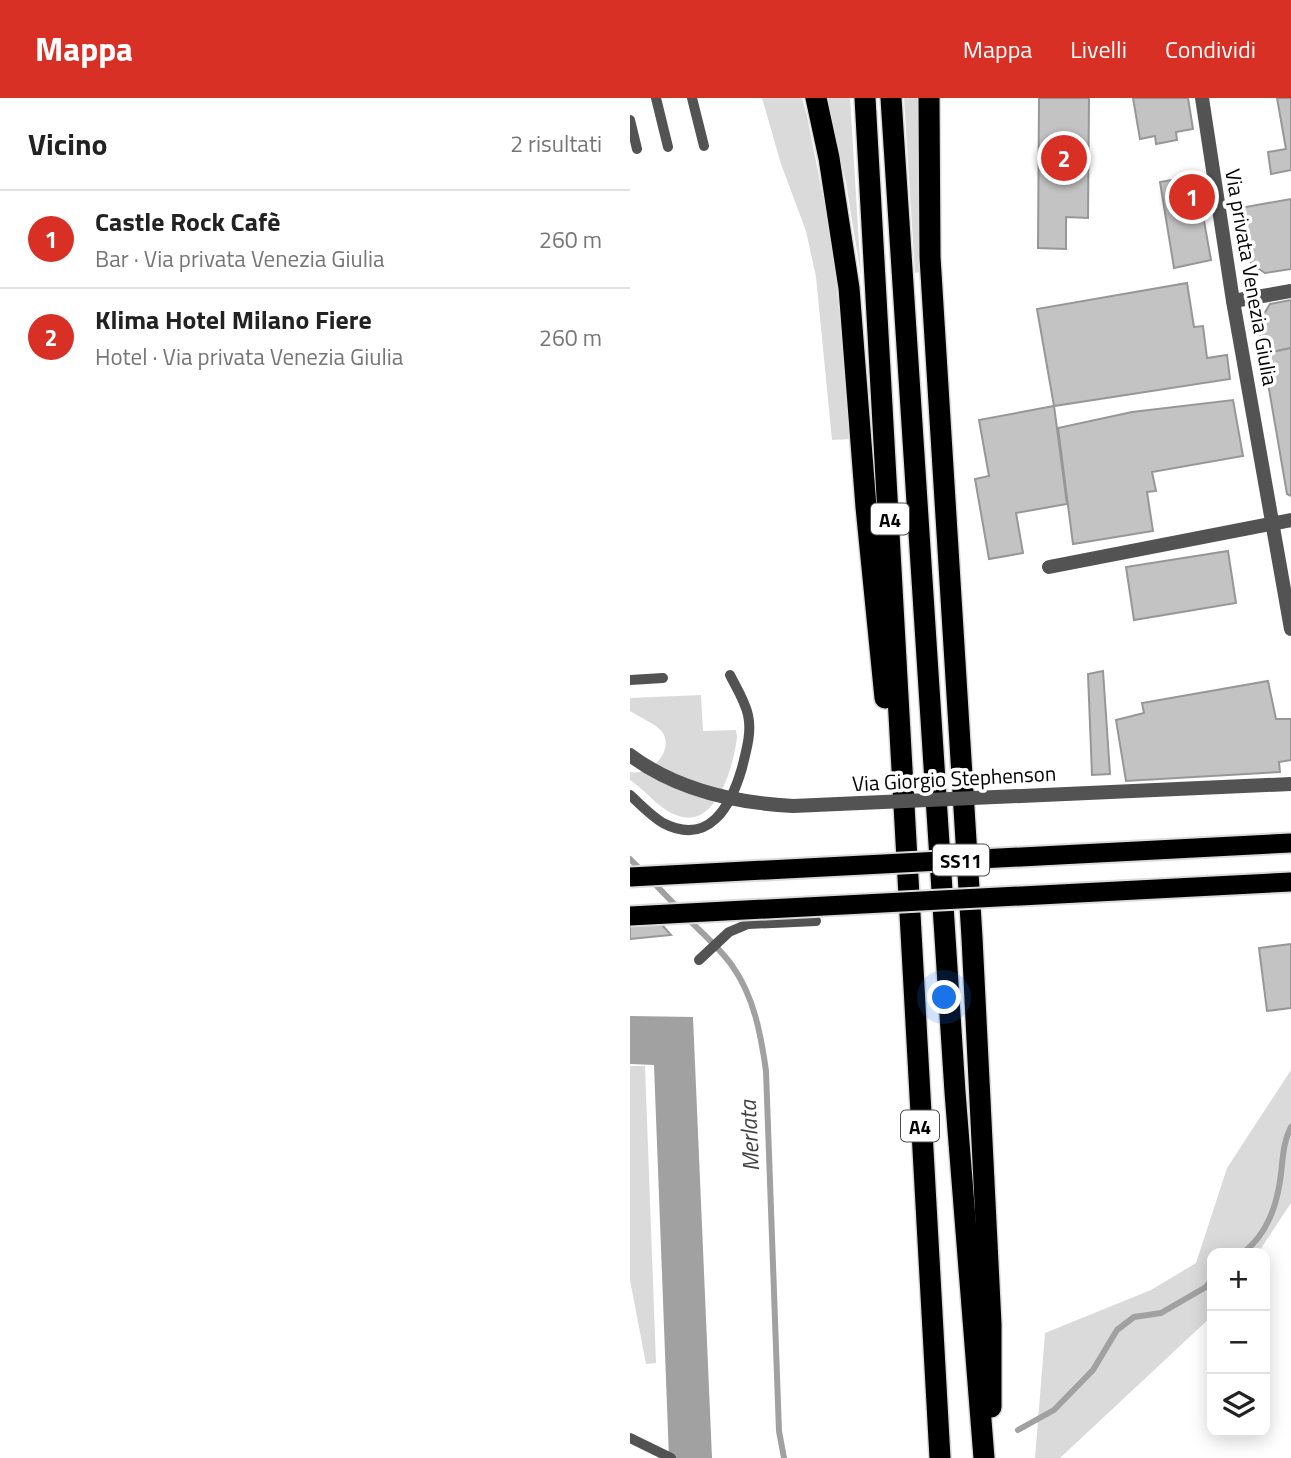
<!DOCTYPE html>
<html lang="it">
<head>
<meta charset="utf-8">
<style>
	body { margin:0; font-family:"Titillium Web",sans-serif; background:#f2f2f2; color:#222 }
	.controls { position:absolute; right:21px; bottom:21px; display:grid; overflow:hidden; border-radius:14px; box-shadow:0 4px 18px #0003 }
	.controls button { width:63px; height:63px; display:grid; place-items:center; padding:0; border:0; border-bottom:2px solid #e0e0e0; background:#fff; color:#222; font:35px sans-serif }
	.you { position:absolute; left:315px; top:900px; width:24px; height:24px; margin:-18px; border:5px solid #fff; border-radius:50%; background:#1a73e8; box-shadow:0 0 0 10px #1a73e833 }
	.badge { display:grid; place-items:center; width:46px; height:46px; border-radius:50%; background:#d93025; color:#fff; font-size:23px; font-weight:700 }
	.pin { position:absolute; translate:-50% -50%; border:4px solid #fff; box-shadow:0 2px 7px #0006 }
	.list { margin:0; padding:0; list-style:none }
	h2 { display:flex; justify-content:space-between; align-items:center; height:91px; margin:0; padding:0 28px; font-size:30px }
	h2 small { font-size:23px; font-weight:400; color:#767676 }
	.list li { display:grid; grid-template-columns:46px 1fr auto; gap:21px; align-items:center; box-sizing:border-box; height:98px; padding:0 28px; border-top:2px solid #e0e0e0 }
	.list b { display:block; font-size:26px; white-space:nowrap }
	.list p { margin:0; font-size:23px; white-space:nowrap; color:#767676 }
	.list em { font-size:23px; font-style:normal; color:#767676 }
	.icon { flex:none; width:38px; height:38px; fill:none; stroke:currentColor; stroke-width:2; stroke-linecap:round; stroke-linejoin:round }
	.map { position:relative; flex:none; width:661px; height:1360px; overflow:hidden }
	header { display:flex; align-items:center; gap:42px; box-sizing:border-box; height:98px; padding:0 35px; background:#d93025; color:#fff }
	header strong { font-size:33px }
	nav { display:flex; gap:38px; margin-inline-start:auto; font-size:24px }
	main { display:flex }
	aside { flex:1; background:#fff }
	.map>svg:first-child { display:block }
	.green { fill:#dadada }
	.water { fill:#a1a1a1 }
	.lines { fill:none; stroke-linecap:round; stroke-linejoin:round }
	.stream { stroke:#a1a1a1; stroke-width:6 }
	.building { fill:#c3c3c3; stroke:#979797; stroke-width:2 }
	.motorway-casing { stroke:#dbdbdb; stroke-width:24 }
	.service { stroke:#535353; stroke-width:10 }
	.minor { stroke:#535353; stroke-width:14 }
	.motorway { stroke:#000; stroke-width:21 }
	.trunk-bridge-casing { stroke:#dbdbdb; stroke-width:23; stroke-linecap:butt }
	.tertiary-bridge { stroke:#535353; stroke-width:14 }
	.trunk-bridge { stroke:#000; stroke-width:19 }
	.labels { text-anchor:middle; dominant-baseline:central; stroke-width:7; stroke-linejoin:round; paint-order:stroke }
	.shield { fill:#fff; stroke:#4c4c4c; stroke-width:2 }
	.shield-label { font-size:19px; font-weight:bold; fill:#000 }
	.street-label { font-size:21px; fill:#000; stroke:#fff }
	.water-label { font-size:23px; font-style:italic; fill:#424242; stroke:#fff }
</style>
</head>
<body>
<header>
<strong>Mappa</strong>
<nav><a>Mappa</a><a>Livelli</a><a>Condividi</a></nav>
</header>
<main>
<aside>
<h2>Vicino<small>2 risultati</small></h2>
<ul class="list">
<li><span class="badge">1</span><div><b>Castle Rock Cafè</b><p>Bar · Via privata Venezia Giulia</p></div><em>260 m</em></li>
<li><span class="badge">2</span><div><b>Klima Hotel Milano Fiere</b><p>Hotel · Via privata Venezia Giulia</p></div><em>260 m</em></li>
</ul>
</aside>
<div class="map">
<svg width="661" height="1360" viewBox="0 0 661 1360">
	<rect width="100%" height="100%" fill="#fff"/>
	<g class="green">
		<path d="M132 0H172L177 18 203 149 221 341 202 342 186 179 176 133 151 66Z"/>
		<path d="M197 0H220L231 178 216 85Z"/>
		<path d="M274 0H288L290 174 285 175Z"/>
		<path d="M71 597 73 633 106 632 107 639C104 666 87 731 49 718 29 712 17 693 0 682V674C19 678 44 655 33 635 27 626 9 619 0 613V600Z"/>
		<path d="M0 968H15L26 1265 16 1266 0 1182Z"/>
		<path d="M661 972V1105L628 1155H582V1218L430 1360H405L415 1235 521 1192 566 1165 597 1070Z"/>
	</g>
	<path class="water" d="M0 918 63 919 82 1360H39L24 967 0 966Z"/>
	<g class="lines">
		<g class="stream">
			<path d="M0 761 13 774"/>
			<path d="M21 782 50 812"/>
			<path d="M57 820C72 835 91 851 103 869 124 899 131 937 136 973L149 1333 154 1360"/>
			<path d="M613 1155C635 1138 646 1110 650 1083 653 1064 652 1046 661 1029"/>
			<path d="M388 1332 424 1312 463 1272 487 1232 504 1219 531 1215 576 1189 582 1181"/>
		</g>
	</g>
	<g class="building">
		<path d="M409 0H459L458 120 436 119V151L408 150Z"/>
		<path d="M503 0H558L563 31 546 34 547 42 526 46 525 38 510 41Z"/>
		<path d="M647 0H661V72L641 76 638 54 656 51Z"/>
		<path d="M566 78 581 162 544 170 530 84Z"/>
		<path d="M661 101V171L635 175 621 166 610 110Z"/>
		<path d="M557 185 564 229 573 228 577 260 597 257 600 281 424 308 407 211Z"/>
		<path d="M661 202V250L633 256 628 226 640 206Z"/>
		<path d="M661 250V398L657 396 633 256Z"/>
		<path d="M603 302 613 358 522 374 526 393 517 394 523 433 443 446 428 330 502 314Z"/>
		<path d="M424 308 437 406 386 415 393 455 359 461 345 381 359 378 349 322Z"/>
		<path d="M598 453 606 505 504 522 496 469Z"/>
		<path d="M473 573 480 676 462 677 458 576Z"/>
		<path d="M638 583 646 621H661V662L649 664 650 674 496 683 486 622 514 615 512 605Z"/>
		<path d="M25 819 41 837 0 841V820Z"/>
		<path d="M661 846V910L637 913 629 850Z"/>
	</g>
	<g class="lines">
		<defs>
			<g id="motorway">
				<path d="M186 0 199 60 219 190 236 409 255 600"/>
				<path d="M235 0C262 453 283 907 310 1360"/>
				<path d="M261 0 325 994 354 1360"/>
				<path d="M299 0 300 159 342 840 361 1226V1309"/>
			</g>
		</defs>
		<use href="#motorway" class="motorway-casing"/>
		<g class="service">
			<path d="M26 0 38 49"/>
			<path d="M62 0 74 48"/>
			<path d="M0 22 7 51"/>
			<path d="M0 582 33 580"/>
			<path d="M0 697C10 706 21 718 33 725 79 749 101 708 112 670 116 653 122 635 118 617 115 603 106 589 100 577"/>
			<path d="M69 862 99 834 118 826 186 823"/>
			<path d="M0 1340 41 1360"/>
		</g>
		<g class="minor">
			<path d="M572 0 603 203 661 531"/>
			<path d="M603 203 661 193"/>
			<path d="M419 469 661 422"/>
		</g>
		<use href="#motorway" class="motorway"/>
		<defs>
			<g id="trunk-bridge">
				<path d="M0 779 661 745"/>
				<path d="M0 818 661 784"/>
			</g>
		</defs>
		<use href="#trunk-bridge" class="trunk-bridge-casing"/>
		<path class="tertiary-bridge" d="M0 657C48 693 106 705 163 708L661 686"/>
		<use href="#trunk-bridge" class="trunk-bridge"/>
	</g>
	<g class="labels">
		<g class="shield">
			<rect x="241" y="405.5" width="38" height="31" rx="5"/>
			<rect x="303" y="746.5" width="56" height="31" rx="5"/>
			<rect x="271" y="1012.5" width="38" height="31" rx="5"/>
		</g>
		<g class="shield-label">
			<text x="260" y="421">A4</text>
			<text x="331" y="762">SS11</text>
			<text x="290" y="1028">A4</text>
		</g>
		<g class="street-label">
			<text transform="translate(622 179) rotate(80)">Via privata Venezia Giulia</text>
			<text transform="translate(324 680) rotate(-3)">Via Giorgio Stephenson</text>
		</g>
		<g class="water-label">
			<text transform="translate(119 1038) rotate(-93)">Merlata</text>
		</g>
	</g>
</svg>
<div class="controls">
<button>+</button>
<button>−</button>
<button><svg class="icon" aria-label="layers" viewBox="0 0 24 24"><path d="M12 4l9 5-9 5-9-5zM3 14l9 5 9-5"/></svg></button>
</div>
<div class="you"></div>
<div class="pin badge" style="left:562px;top:99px">1</div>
<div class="pin badge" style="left:434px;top:60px">2</div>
</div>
</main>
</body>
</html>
